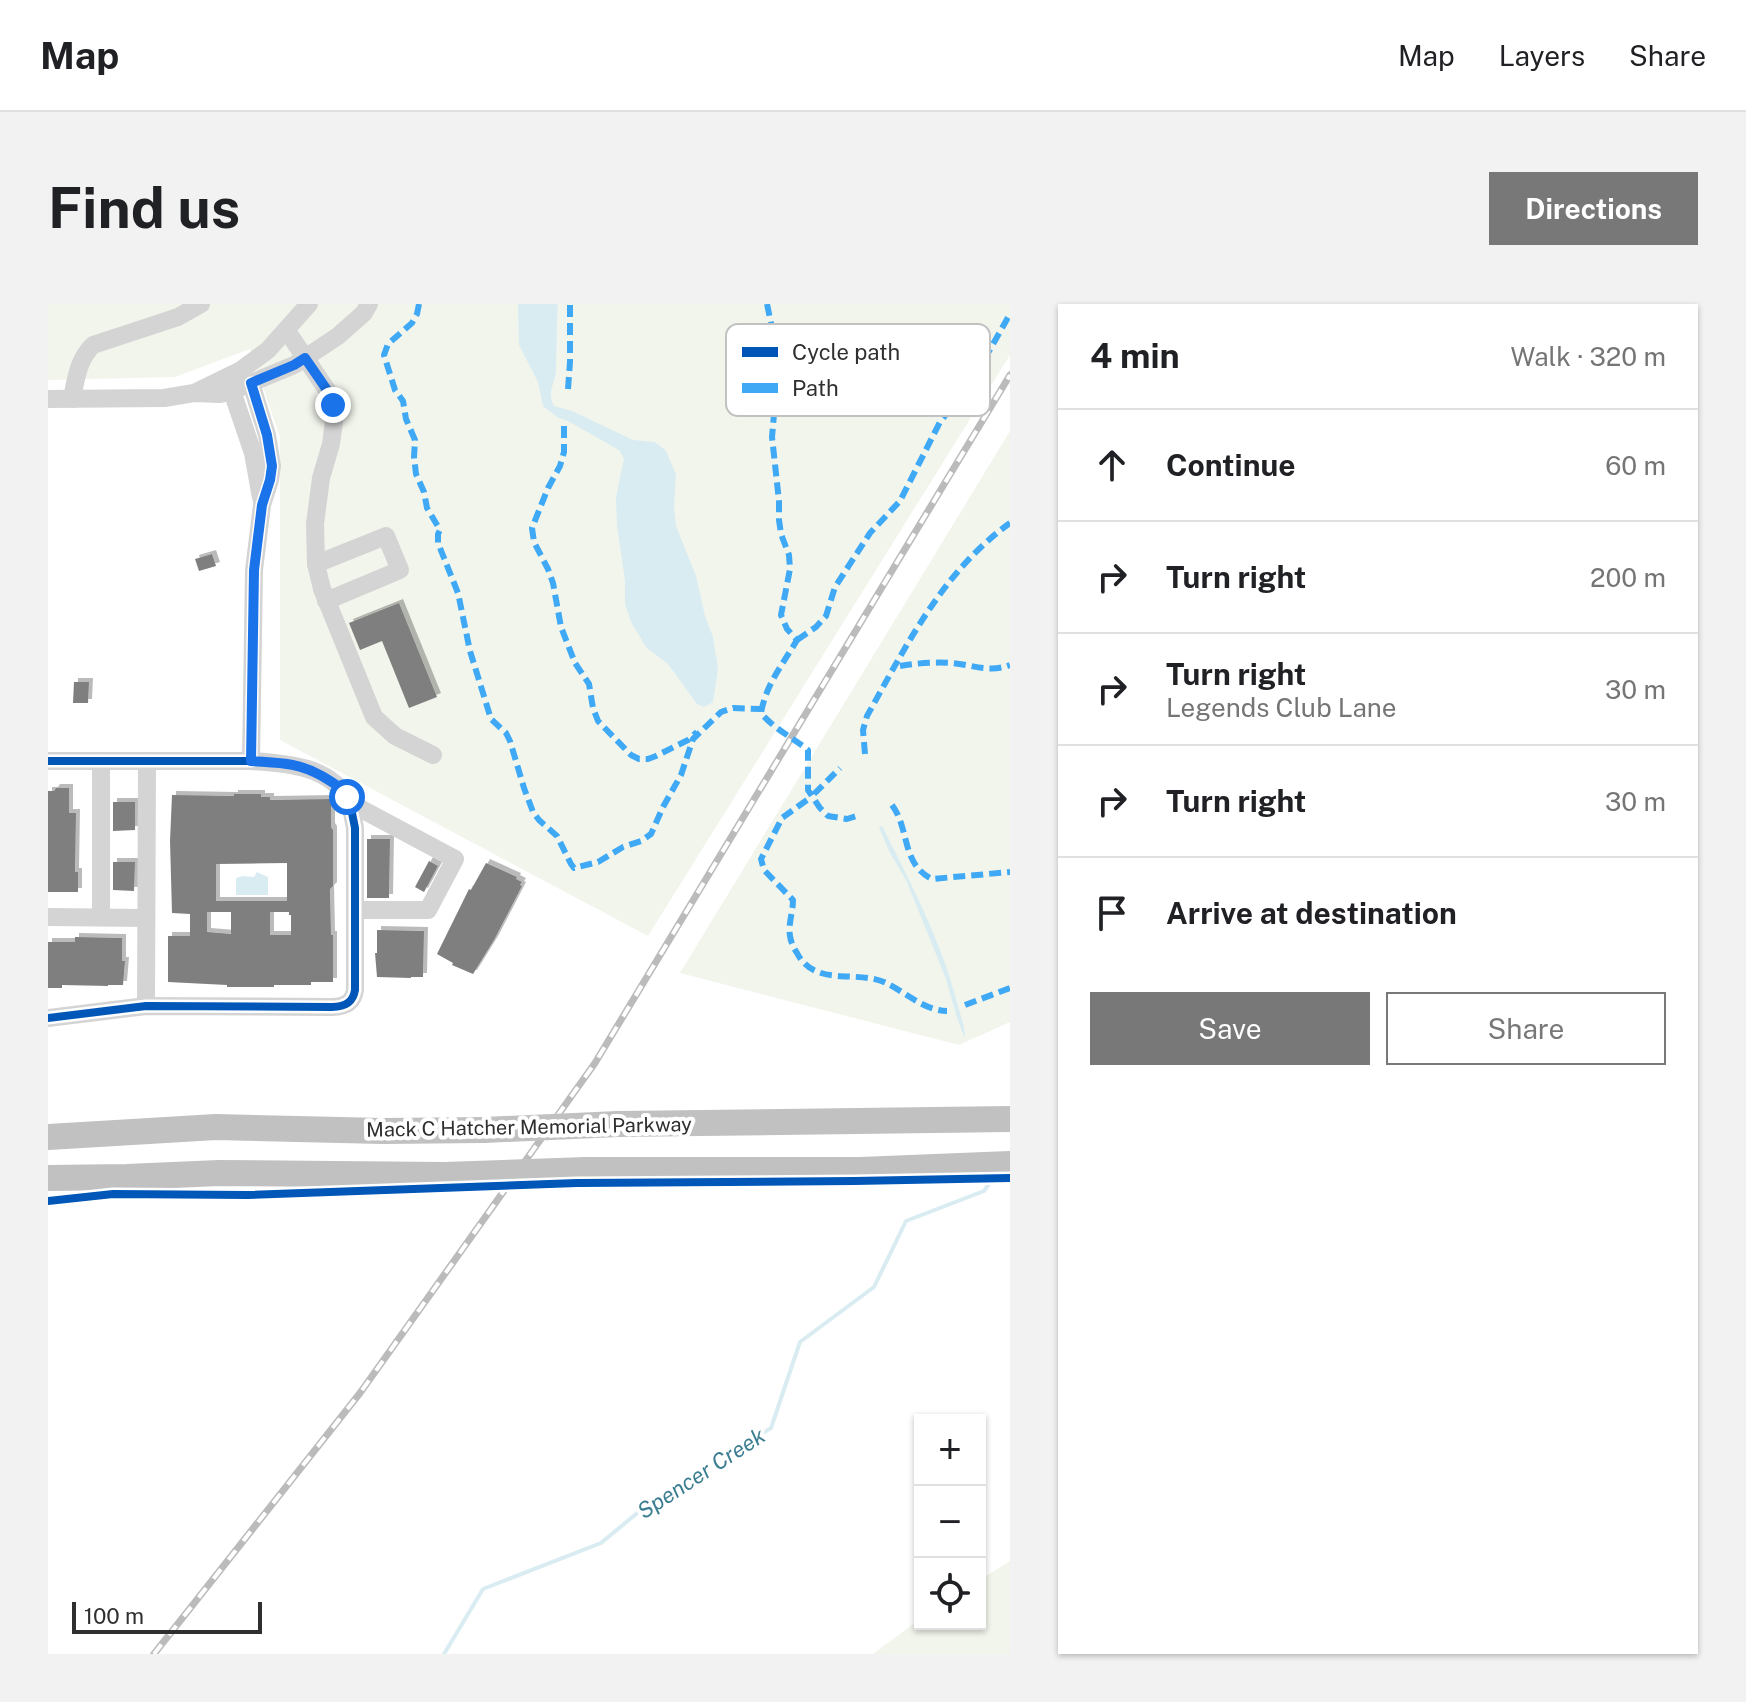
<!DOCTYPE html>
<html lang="en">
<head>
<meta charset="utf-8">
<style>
	body { margin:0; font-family:"Public Sans",sans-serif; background:#f2f2f2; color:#202124 }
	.controls { position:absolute; right:24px; bottom:24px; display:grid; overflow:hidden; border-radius:0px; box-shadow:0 2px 6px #0004 }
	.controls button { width:72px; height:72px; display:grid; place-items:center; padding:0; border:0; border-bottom:2px solid #e0e0e0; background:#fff; color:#202124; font:40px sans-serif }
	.scale { position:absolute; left:24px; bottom:20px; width:190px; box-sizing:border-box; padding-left:8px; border:4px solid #2f2f2f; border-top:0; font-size:22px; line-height:28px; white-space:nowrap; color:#2f2f2f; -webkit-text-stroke:6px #fff; paint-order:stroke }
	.stop { position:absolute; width:24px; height:24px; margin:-18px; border:6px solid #1a73e8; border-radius:50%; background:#fff }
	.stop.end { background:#1a73e8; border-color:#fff; box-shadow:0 2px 8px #0008 }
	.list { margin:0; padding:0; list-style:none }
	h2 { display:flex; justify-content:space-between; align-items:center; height:104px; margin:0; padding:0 32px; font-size:34px }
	h2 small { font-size:26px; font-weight:400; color:#757577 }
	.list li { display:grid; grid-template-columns:52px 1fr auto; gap:24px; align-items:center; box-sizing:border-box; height:112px; padding:0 32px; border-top:2px solid #e0e0e0 }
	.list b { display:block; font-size:30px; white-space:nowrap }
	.list p { margin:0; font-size:26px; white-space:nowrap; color:#757577 }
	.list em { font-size:26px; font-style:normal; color:#757577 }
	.actions { display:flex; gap:16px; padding:24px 32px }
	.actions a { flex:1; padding:18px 0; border:2px solid #787878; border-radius:0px; text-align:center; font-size:28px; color:#787878 }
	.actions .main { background:#787878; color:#fff }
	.icon { flex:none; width:44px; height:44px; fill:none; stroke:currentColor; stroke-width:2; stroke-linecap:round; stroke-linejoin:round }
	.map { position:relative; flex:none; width:962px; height:1350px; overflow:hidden; border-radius:0px }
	header { display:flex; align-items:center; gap:48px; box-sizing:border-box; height:112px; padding:0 40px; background:#fff; border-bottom:2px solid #e0e0e0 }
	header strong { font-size:38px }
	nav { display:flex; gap:44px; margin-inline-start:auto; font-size:28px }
	.intro { display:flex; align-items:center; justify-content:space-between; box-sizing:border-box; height:192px; padding:0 48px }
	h1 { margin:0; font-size:56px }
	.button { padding:20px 36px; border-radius:0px; background:#787878; color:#fff; font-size:28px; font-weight:700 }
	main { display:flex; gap:48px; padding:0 48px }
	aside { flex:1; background:#fff; border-radius:0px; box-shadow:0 2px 6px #0004 }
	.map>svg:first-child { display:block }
	.green { fill:#f2f5ec }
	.water { fill:#d9ecf2 }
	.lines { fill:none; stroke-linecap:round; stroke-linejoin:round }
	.stream { stroke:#d9ecf2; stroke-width:4 }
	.building { fill:#7f7f7f; fill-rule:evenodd; filter:url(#shadow) }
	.minor { stroke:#d4d4d4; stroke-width:18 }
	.highway { stroke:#c1c1c1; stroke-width:26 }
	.rail-casing { stroke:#bbb; stroke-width:7 }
	.rail { stroke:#fff; stroke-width:4; stroke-dasharray:12; stroke-linecap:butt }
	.highway-bridge { stroke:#c1c1c1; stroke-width:26 }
	.quiet { stroke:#3fa9f5; stroke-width:6; stroke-dasharray:12 6; stroke-linecap:butt }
	.cycleway-casing { stroke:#fff; stroke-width:13 }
	.cycleway { stroke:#0057b8; stroke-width:8 }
	.route { stroke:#1a73e8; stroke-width:10 }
	.labels { text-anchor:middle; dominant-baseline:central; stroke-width:8; stroke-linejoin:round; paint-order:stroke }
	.street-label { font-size:20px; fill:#2f2f2f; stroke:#fff }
	.water-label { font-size:22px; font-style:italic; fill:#3c7e91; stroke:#fff }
	.key { fill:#fff; stroke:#c1c1c1; stroke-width:2 }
	.key-label { font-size:22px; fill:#2f2f2f }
</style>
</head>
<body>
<header>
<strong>Map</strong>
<nav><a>Map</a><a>Layers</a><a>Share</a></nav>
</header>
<div class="intro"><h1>Find us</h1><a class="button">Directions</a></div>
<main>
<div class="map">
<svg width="962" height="1350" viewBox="0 0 962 1350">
	<defs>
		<filter id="shadow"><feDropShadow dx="4" dy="-4" stdDeviation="0" flood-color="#0004"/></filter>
	</defs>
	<rect width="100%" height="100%" fill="#fff"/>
	<g class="green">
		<path d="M0 0H962V51L600 632 232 436V133L202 45 127 73 0 76Z"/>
		<path d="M962 127V718L911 741 632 669Z"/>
		<path d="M962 1257V1350H825L872 1315V1320H932V1276Z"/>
	</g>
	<g class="water">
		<path d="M470 0H510C508 22 509 43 508 65 508 81 498 85 506 102L524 107 585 136 607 138 618 147 628 171 626 203 628 222 648 272 657 312 665 333 670 365 665 398 656 403 649 400 620 360 599 344 595 338 583 318 577 300V277L569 221 568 194 576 154 571 146 520 117 509 113 495 102 490 78 471 41Z"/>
		<path d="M834 522C863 579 893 637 909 698 912 710 917 722 917 735L909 714 898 675 858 576 841 547 831 523Z"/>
		<path d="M209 568 220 573V591H188V574L195 572 206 573Z"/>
	</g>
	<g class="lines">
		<path class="stream" d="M396 1350 435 1285 553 1239 605 1196 723 1124 752 1038 826 983 858 917 936 887 947 871"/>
	</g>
	<g class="building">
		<path d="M164 250 168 262 151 267 147 255Z"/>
		<path d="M351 299 389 393 361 404 334 337 312 346 301 319Z"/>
		<path d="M26 378H41L40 399H25Z"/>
		<path d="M8 484H21V509H28L27 568H30V588H0V487H6Z"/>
		<path d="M186 490H213V493H222V496L283 495V523L285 526V582L282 585 283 631H285V678H263V681H226V683H179V681L120 678V632H142V610L124 609 122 537 124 491 186 492ZM239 559V597H168V560ZM159 608H183V630L159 628ZM222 608H241V611H243V631H222Z"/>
		<path d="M65 498H87V526L65 527Z"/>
		<path d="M319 535H342L341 594H319Z"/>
		<path d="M381 557 390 562 376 588 367 583Z"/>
		<path d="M65 558H87L86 587 65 586Z"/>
		<path d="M438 559 469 573 468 575 474 578 472 581 474 582 446 636 425 670 404 661 405 659 389 650 421 585 423 586Z"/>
		<path d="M329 626 376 627 375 673H363V674L329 673 327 649H329Z"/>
		<path d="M27 633 74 634V657H77L75 681H60V682L14 681V684H0V638H27Z"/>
	</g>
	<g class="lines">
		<g class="minor">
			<path d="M239 27 279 86 287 110 283 140 273 174 267 220 268 260 274 285 326 413 347 432 385 451"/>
			<path d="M184 87 205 149 213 194"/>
			<path d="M148 88 193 66 220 46 261 0"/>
			<path d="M0 95 116 94 146 89 172 90 184 87 246 61 257 54 290 32 316 9 321 0"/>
			<path d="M24 95C28 74 30 56 45 41L130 13 153 0"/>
			<path d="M268 260 338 232 352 266 278 297"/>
			<path d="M0 457H203L206 266 214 201 222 176 224 162 219 131 203 79"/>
			<path d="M53 457V613"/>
			<path d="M203 457C239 459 284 462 302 499L407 555 380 606H307"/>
			<path d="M0 613 98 614"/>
			<path d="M98 702 99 457"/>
			<path d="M0 714 98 702 284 703C296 703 305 699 307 686V524L302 499"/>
		</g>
		<g class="highway">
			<path d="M570 820 962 815"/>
			<path d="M0 833 168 823 335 827 436 826"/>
			<path d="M538 866H812L962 860"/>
			<path d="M0 874 79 873 171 869 396 871"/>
		</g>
		<defs>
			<path id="rail" d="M106 1350 312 1089 547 759 962 71"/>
		</defs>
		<use href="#rail" class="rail-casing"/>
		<use href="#rail" class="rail"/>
		<g class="highway-bridge">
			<path d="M436 826 570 820"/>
			<path d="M396 871 538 866"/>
		</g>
		<g class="quiet">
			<path d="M371 0 369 10 364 19 340 40 336 51 347 86 355 97 358 115 367 136 366 153 368 170 376 188 379 204 392 226 390 230V239L410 289 422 347 443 415 458 429 462 437 476 484 485 508 491 516 509 532 523 560 526 564 550 558 575 543 593 537 603 530 615 503 633 471 645 435 673 408 685 404 713 405"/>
			<path d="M719 0 729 48 730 65 724 133 731 197V216L733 230 741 251 742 265 733 311 739 325 749 336C735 360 718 380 713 409 726 425 744 433 760 446V486L772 504 780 512 799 515 812 511"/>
			<path d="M520 85 522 58V0"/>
			<path d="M516 122V148L512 162 500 184 484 224 486 238 500 265 505 279 513 323 527 359 541 380 545 404 550 417 583 451 591 455H600L608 452 640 436 649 428"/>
			<path d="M749 336 768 323 778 312 787 283 822 229 852 197 892 118 923 79 962 10"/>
			<path d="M852 362C869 359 887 358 904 359 925 361 942 369 962 361"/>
			<path d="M817 450 815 426 819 412C858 342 895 267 962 219"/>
			<path d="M766 490 792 464"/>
			<path d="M759 496 734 514 713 555 716 566 745 596C745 608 740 620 742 632 743 639 746 644 749 649 767 684 809 665 838 679 857 688 877 707 899 707"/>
			<path d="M844 501C862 525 853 560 884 575L962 568"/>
			<path d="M917 701 962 684"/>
		</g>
		<defs>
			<g id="cycleway">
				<path d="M0 457H203L206 266 214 201 222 176 224 162 219 131 203 79"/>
				<path d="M0 714 98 702 284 703C296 703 305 699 307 686V524L302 499"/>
				<path d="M0 897 65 890 200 891 529 879 806 877 962 874"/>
			</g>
		</defs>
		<use href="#cycleway" class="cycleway-casing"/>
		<use href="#cycleway" class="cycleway"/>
	</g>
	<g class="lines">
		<path class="route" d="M285 101 279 86 257 54 246 61 203 79 219 131 224 162 222 176 214 201 206 266 203 457C231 459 249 458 274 472 284 478 293 483 299 493"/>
	</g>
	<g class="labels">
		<g class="street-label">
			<text transform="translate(481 823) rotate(-1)">Mack C Hatcher Memorial Parkway</text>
		</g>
		<g class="water-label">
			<text transform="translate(653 1169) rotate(-33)">Spencer Creek</text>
		</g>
	</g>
	<rect x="678" y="20" width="264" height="92" rx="12" class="key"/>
	<rect x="694" y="43" width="36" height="10" fill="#0057b8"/>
	<rect x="694" y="79" width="36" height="10" fill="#3fa9f5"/>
	<g class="key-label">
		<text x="744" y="56">Cycle path</text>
		<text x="744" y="92">Path</text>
	</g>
</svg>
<div class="controls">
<button>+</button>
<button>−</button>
<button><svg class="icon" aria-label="locate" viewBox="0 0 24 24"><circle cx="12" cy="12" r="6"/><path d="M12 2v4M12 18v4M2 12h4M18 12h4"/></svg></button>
</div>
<div class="scale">100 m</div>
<div class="stop" style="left:299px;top:493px"></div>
<div class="stop end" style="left:285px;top:101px"></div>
</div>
<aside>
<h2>4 min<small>Walk · 320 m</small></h2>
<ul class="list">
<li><svg class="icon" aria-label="ahead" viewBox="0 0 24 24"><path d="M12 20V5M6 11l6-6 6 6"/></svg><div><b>Continue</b></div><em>60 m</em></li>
<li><svg class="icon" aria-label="right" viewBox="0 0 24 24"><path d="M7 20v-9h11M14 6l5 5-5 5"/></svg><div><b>Turn right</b></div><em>200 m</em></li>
<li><svg class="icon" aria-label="right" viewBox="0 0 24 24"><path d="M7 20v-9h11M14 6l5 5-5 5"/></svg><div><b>Turn right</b><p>Legends Club Lane</p></div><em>30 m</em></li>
<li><svg class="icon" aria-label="right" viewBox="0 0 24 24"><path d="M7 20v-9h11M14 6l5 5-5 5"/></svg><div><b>Turn right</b></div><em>30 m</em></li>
<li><svg class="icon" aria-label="arrive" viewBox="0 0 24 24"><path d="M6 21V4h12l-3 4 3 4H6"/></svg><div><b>Arrive at destination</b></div></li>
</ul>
<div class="actions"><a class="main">Save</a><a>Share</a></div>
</aside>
</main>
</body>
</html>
